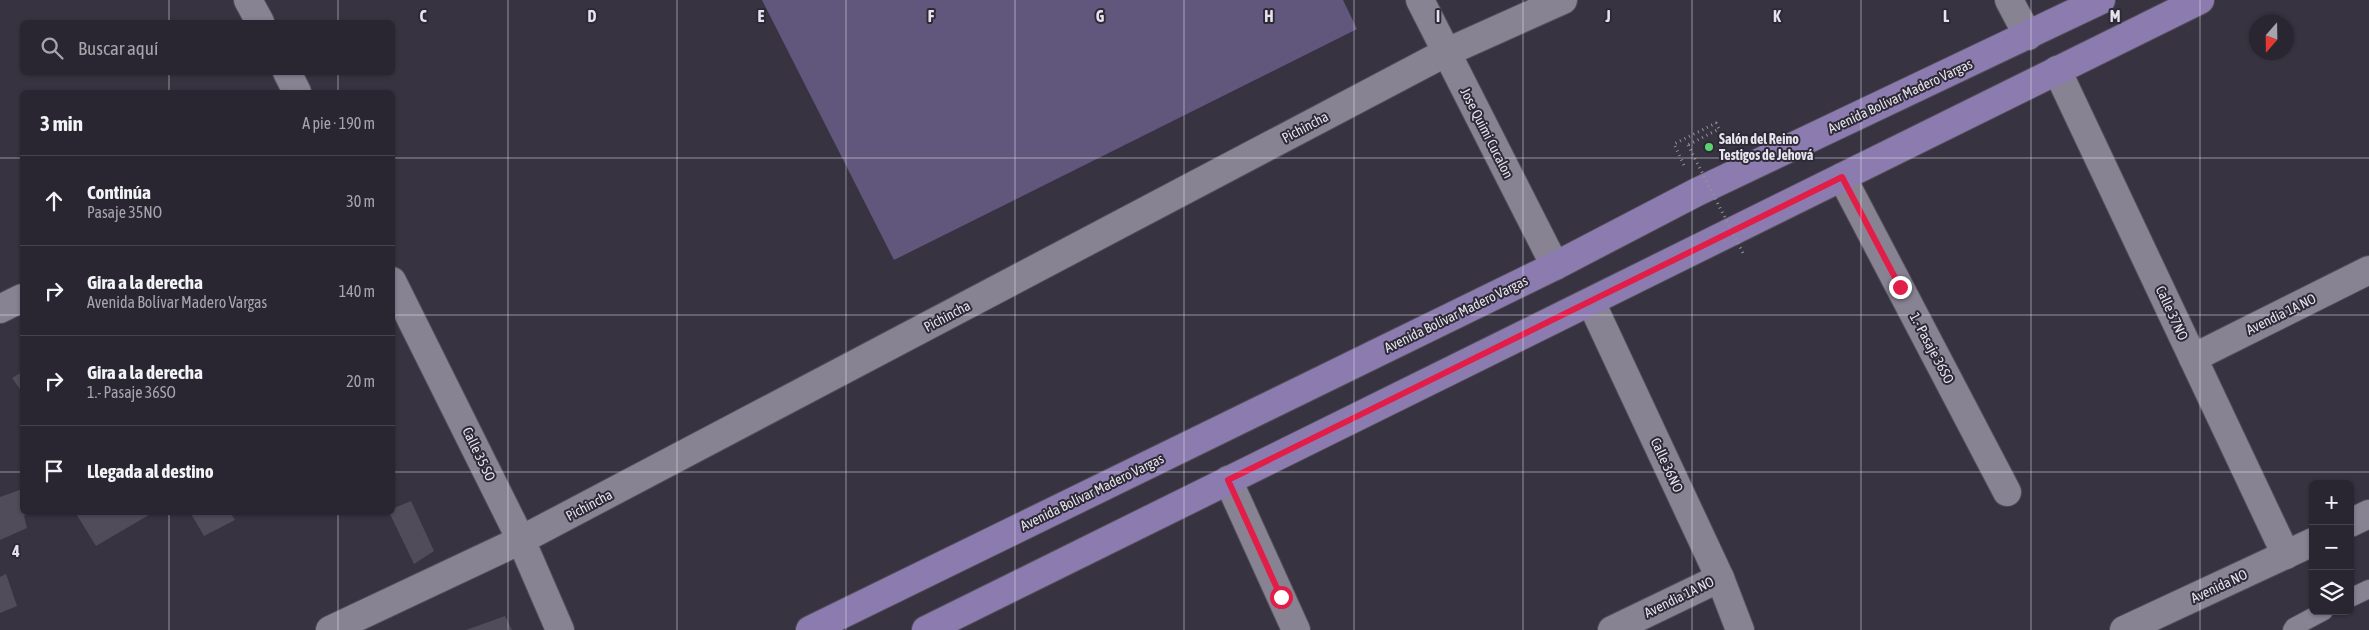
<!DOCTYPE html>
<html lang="es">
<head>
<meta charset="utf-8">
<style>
	body { margin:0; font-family:"Asap Condensed",sans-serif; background:#35323d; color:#f1f3f6 }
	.controls { position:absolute; right:15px; bottom:15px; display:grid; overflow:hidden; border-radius:8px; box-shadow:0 1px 4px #0004 }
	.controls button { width:45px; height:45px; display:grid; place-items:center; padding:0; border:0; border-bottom:1px solid #45434d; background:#292631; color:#f1f3f6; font:25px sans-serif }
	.compass { position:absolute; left:2249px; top:15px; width:45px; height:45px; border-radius:50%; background:#292631; box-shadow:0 1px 4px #0004; rotate:200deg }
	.stop { position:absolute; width:15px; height:15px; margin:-11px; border:4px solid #e11d48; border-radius:50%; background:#fff }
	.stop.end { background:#e11d48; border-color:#fff; box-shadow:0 1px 5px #0008 }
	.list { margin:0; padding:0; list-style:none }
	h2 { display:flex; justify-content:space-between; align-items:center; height:65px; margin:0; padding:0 20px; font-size:21px }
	h2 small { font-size:16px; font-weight:400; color:#a5a5ab }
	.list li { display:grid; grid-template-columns:32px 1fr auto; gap:15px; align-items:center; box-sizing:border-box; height:90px; padding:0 20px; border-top:1px solid #45434d }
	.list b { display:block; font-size:19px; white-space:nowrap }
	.list p { margin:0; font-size:16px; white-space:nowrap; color:#a5a5ab }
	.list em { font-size:16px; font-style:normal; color:#a5a5ab }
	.icon { flex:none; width:28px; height:28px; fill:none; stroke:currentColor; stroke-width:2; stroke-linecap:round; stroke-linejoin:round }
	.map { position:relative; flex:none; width:2369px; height:630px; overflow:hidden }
	.search { position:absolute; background:#292631; box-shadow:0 1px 4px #0004; left:20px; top:20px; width:375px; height:55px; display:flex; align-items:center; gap:12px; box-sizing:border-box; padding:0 18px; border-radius:8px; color:#a5a5ab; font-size:19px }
	.panel { position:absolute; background:#292631; box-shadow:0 1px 4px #0004; left:20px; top:90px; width:375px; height:425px; border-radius:8px }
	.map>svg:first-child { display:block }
	.green { fill:#61577c }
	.building { fill:#504c5a }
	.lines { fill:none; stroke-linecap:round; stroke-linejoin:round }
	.lane-casing { stroke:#524f5a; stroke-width:20 }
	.street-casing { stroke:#524f5a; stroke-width:30 }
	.secondary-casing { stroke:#524f5a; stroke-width:30 }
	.primary-casing { stroke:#524f5a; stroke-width:30 }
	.path { stroke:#94929d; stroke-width:3; stroke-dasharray:1 4; stroke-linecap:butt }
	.lane { stroke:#878393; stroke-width:18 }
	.street { stroke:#878393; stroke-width:28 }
	.secondary { stroke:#878393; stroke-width:28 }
	.primary { stroke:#8b7baf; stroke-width:28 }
	.path-bridge { stroke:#94929d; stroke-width:3; stroke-dasharray:1 4; stroke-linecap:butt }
	.route { stroke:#e11d48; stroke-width:6 }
	.grid { fill:none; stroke:#e5e3ec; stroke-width:1; stroke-opacity:0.55 }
	.poi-dot { fill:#59d56f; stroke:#2d2936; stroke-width:2 }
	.labels { text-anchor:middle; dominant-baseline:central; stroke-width:4; stroke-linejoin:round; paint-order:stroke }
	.street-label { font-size:14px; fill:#e5e3ec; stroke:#2d2936 }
	.poi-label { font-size:14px; font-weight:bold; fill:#e5e3ec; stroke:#2d2936; text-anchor:start }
	.grid-label { font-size:16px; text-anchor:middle; font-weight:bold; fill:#e5e3ec; stroke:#2d2936; stroke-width:4; stroke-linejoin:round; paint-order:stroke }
</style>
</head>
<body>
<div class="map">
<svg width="2369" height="630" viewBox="0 0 2369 630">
	<rect width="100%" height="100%" fill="#373341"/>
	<path class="green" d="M762 0H1343L1357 29 894 260Z"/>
	<g class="building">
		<path d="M22 372V392L12 378Z"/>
		<path d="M22 489V512H32L24 516 27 528 0 540V497Z"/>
		<path d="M411 501 434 551 414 564 389 512H392V509Z"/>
		<path d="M75 512H154L96 546Z"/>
		<path d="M190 512H230L235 520 204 536Z"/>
		<path d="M6 574 17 606 0 613V577Z"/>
		<path d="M505 616 512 630H466Z"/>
	</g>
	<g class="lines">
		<defs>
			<g id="lane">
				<path d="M2350 598 2369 589"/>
				<path d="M2292 630 2294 627 2324 611"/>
			</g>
			<g id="street">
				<path d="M248 0 260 22"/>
				<path d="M2009 0 2028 36"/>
				<path d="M2057 70 2286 555"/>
				<path d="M287 72 297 92"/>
				<path d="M1842 177 2007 492"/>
				<path d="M392 281 521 540 560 630"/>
				<path d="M1591 302 1720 578 1740 630"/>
				<path d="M0 309 22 298"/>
				<path d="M2193 358 2369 270"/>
				<path d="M1228 480 1296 630"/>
				<path d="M2350 523 2369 514"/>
				<path d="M330 630 521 540 1445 53 1563 0"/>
				<path d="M1612 630 1720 578"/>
				<path d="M2124 630 2313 542"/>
			</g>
			<path id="secondary" d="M1420 0 1555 266"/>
			<g id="primary">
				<path d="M810 630 1555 266 1697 192 2101 0"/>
				<path d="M926 630 2200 0"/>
			</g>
		</defs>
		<use href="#lane" class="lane-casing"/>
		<use href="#street" class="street-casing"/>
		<use href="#secondary" class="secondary-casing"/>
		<use href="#primary" class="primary-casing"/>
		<path class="path" d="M1684 165 1674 144 1716 123 1719 129 1688 145"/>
		<use href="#lane" class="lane"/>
		<use href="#street" class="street"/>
		<use href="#secondary" class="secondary"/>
		<use href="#primary" class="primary"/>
		<path class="path-bridge" d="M1688 145 1744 255"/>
	</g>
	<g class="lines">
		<path class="route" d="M1281 597 1228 480 1842 177 1900 287"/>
	</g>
	<path class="grid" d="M169 0V22M338 0V22M508 0V630M677 0V630M846 0V630M1015 0V630M1184 0V630M1354 0V630M1523 0V630M1692 0V630M1861 0V630M2031 0V630M2200 0V630M169 72V92M338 72V92M0 158H22M392 158H2369M0 315H22M392 315H2369M0 472H22M392 472H2369M169 512V630M338 512V630"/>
	<circle class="poi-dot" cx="1709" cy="147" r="5"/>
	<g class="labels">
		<g class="street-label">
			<text transform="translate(1900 96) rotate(-25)">Avenida Bolívar Madero Vargas</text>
			<text transform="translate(1305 127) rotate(-28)">Pichincha</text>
			<text transform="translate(1487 133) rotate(63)">Jose Quimi Cucalon</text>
			<text transform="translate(2172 313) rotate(65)">Calle 37NO</text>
			<text transform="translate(1456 314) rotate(-26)">Avenida Bolívar Madero Vargas</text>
			<text transform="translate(2281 314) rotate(-26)">Avendia 1A NO</text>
			<text transform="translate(947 316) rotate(-28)">Pichincha</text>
			<text transform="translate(1932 348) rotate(62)">1.- Pasaje 36SO</text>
			<text transform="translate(479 454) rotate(64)">Calle 35 SO</text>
			<text transform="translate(1667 465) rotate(65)">Calle 36NO</text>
			<text transform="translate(1092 492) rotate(-26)">Avenida Bolívar Madero Vargas</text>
			<text transform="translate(589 505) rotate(-28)">Pichincha</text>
			<text transform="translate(2219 586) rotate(-25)">Avenida NO</text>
			<text transform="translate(1679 597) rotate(-26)">Avendia 1A NO</text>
		</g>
		<g class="poi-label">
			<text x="1719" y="139">Salón del Reino<tspan x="1719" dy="16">Testigos de Jehová</tspan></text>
		</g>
	</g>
	<g class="grid-label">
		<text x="423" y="22">C</text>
		<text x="592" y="22">D</text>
		<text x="761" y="22">E</text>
		<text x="931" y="22">F</text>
		<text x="1100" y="22">G</text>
		<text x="1269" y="22">H</text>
		<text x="1438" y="22">I</text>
		<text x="1608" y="22">J</text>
		<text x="1777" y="22">K</text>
		<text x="1946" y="22">L</text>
		<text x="2115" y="22">M</text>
		<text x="16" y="557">4</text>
	</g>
</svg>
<div class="controls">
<button>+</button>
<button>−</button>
<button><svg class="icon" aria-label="layers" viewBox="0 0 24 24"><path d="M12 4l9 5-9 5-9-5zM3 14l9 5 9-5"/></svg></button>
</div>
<svg class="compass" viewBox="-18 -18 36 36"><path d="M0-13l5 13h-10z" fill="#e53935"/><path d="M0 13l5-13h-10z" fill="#a5a5ab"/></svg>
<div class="stop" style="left:1281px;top:597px"></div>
<div class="stop end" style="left:1900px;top:287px"></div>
<div class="search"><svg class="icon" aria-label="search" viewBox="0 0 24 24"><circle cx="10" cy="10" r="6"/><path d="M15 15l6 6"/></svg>Buscar aquí</div>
<section class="panel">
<h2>3 min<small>A pie · 190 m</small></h2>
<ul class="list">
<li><svg class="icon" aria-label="ahead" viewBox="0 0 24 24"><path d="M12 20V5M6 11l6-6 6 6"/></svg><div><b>Continúa</b><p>Pasaje 35NO</p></div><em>30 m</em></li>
<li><svg class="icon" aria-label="right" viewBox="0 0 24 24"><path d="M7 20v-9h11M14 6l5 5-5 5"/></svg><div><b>Gira a la derecha</b><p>Avenida Bolívar Madero Vargas</p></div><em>140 m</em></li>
<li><svg class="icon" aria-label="right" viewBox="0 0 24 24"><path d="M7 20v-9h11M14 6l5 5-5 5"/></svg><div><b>Gira a la derecha</b><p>1.- Pasaje 36SO</p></div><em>20 m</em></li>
<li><svg class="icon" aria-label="arrive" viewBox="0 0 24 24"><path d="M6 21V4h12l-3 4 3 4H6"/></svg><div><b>Llegada al destino</b></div></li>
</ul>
</section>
</div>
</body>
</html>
